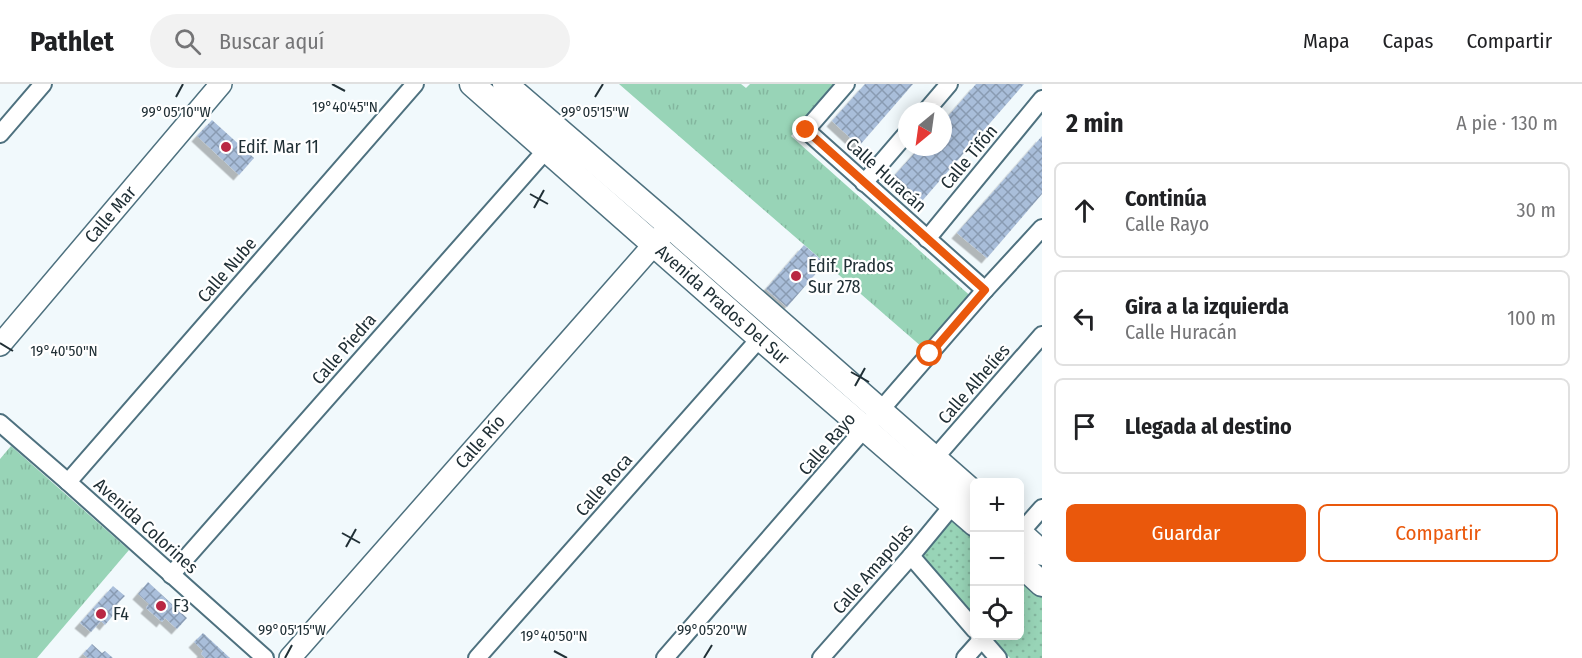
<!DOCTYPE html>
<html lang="es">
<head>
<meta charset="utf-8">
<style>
	body { margin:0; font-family:"Fira Sans Condensed",sans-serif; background:#f2f2f2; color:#202124 }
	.controls { position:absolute; right:18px; bottom:18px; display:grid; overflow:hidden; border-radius:9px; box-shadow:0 3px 15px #0003 }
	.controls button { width:54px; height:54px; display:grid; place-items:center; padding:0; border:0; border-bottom:2px solid #e0e0e0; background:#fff; color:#202124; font:30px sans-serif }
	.compass { position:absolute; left:898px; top:18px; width:54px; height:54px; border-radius:50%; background:#fff; box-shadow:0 3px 15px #0003; rotate:209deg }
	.stop { position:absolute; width:18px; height:18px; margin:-14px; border:4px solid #ea580c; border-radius:50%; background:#fff }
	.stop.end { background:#ea580c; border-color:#fff; box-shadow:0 2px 6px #0008 }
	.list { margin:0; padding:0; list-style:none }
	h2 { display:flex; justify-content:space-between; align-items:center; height:78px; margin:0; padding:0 24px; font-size:26px }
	h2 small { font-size:20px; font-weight:400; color:#757577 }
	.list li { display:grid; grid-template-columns:39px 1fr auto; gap:18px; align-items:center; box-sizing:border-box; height:96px; margin:0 12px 12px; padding:0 12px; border:2px solid #e0e0e0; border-radius:9px }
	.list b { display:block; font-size:22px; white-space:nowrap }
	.list p { margin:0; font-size:20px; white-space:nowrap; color:#757577 }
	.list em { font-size:20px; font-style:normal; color:#757577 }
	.actions { display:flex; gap:12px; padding:18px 24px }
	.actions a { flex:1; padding:14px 0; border:2px solid #ea580c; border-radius:9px; text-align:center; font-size:21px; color:#ea580c }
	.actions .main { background:#ea580c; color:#fff }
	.icon { flex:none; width:33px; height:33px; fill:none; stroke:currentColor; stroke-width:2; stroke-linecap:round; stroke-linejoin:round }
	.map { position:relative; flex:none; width:1042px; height:574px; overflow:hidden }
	header { display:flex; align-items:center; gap:36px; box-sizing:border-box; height:84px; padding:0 30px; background:#fff; border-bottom:2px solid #e0e0e0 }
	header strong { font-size:28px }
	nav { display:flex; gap:33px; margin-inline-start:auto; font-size:21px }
	.search { width:420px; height:54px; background:#f2f2f2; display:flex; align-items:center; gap:15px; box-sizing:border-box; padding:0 21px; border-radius:33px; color:#757577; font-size:22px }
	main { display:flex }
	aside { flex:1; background:#fff }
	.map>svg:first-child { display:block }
	.grass { fill:url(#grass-tufts) }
	.park { fill:url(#park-dots) }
	.building { fill:url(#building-cross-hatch); filter:url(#shadow) }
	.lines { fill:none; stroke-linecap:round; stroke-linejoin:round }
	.minor-casing { stroke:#4e717f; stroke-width:20 }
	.tertiary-casing { stroke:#4e717f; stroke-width:24 }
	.secondary-casing { stroke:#4e717f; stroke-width:27 }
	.minor { stroke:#fff; stroke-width:16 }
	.tertiary { stroke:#fff; stroke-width:21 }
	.secondary { stroke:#fff; stroke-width:24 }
	.route { stroke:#ea580c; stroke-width:8 }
	.ticks { fill:none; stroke:#213036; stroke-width:2 }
	.poi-dot { fill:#b92743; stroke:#fff; stroke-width:2 }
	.labels { text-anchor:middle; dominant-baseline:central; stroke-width:4.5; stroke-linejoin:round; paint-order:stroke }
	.poi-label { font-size:18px; fill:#213036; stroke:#fff; text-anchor:start }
	.street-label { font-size:18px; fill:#213036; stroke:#fff }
	.ticks-label { font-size:15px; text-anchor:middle; fill:#213036; stroke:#fff; stroke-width:4.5; stroke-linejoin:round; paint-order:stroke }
</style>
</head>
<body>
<header>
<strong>Pathlet</strong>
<div class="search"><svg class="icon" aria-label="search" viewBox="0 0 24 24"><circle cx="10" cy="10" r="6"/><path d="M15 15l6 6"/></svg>Buscar aquí</div>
<nav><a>Mapa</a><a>Capas</a><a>Compartir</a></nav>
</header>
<main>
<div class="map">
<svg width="1042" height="574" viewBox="0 0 1042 574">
	<defs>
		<pattern id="grass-tufts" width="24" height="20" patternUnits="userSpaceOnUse" patternTransform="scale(1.5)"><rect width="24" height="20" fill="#98d4b7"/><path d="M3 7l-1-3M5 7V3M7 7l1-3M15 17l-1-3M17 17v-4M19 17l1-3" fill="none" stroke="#83b69e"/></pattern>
		<pattern id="park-dots" width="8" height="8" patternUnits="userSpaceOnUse" patternTransform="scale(1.5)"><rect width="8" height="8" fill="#98d4b7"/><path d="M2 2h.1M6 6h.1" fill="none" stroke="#83b69e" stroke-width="1.8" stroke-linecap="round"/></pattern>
		<pattern id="building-cross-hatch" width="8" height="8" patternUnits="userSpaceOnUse" patternTransform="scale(1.5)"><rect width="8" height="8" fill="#a9beda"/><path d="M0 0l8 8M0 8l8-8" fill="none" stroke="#899bb2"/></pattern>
		<filter id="shadow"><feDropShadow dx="-5.5" dy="5.5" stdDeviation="0" flood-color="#0004"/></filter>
	</defs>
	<rect width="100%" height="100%" fill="#f1f9fc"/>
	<g class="grass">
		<path d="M619 0H741L746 4 750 0H836L791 52 975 216 930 270Z"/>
		<path d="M11 362 129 466 37 574H0V375Z"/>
	</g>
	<g class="park">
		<path d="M954 432 974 449V533L920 471Z"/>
		<path d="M1020 488 1042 507V574H1010L990 552H1020Z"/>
	</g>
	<g class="building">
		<path d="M865 0H913L859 62 832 37Z"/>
		<path d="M976 0H1024L922 117 894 92 920 63H943V38Z"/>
		<path d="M212 36 254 74 239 91 197 52Z"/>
		<path d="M1042 52V110L987 174 957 149Z"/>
		<path d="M804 161 825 179 787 223 766 205Z"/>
		<path d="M148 498 187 534 177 545 165 534 162 538 146 524 149 520 138 510Z"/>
		<path d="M113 502 125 512 117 520 120 523 105 541 101 537 91 548 80 539Z"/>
		<path d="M203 549 230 574H205L201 570 203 567 194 558Z"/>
		<path d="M92 560 102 569 105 567 113 574H88L83 570Z"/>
	</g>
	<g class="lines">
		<defs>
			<g id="minor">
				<path d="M846 0 806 46 985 206"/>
				<path d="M926 27 949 0"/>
				<path d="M0 50 43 0"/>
				<path d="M864 99 907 49"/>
				<path d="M927 155 1042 15"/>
				<path d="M0 339 68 398 265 574"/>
				<path d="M934 375 1042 251"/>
				<path d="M68 398 415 0"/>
				<path d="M1020 449 1042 424"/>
				<path d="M911 472 975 546"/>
				<path d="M171 491 546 66"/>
				<path d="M979 552 998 574"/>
				<path d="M477 574 760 254"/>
				<path d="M665 574 985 206 1042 144"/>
				<path d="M821 574 911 472 953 421"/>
				<path d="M965 574 982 555"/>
			</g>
			<g id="tertiary">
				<path id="s1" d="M0 261 221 0"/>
				<path id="s2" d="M290 574 664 149"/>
			</g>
			<g id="secondary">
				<path id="s3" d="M472 0 760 254 975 440"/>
				<path d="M505 0 670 142 975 410"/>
				<path d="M1020 449 1042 469"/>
				<path d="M1020 480 1042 500"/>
			</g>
		</defs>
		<use href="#minor" class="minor-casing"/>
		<use href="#tertiary" class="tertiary-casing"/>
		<use href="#secondary" class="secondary-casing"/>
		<use href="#minor" class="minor"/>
		<use href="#tertiary" class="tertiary"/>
		<use href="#secondary" class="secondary"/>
	</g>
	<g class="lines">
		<path class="route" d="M806 46 985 206 930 270"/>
	</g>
	<path class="ticks" d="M332 0 345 7M176 13 183 0M595 13 603 0M530 110 548 120M534 124 544 106M0 259 13 267M851 288 869 298M855 302 865 284M342 449 360 459M346 463 356 445M554 567 567 574M285 574 292 561M704 574 712 561"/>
	<g class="poi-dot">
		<circle cx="226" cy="63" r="6"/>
		<circle cx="796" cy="192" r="6"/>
		<circle cx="161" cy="522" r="6"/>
		<circle cx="101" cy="530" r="6"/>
	</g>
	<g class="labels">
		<g class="poi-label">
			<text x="238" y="63">Edif. Mar 11</text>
			<text x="808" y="182">Edif. Prados<tspan x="808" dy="21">Sur 278</tspan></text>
			<text x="173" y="522">F3</text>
			<text x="113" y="530">F4</text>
		</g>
		<g class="street-label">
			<text transform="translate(969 73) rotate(-50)">Calle Tifón</text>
			<text transform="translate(886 91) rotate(42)">Calle Huracán</text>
			<text stroke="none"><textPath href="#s1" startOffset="171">Calle Mar</textPath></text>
			<text transform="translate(227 186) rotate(-49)">Calle Nube</text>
			<text stroke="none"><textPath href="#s3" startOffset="334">Avenida Prados Del Sur</textPath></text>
			<text transform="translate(344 265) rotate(-49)">Calle Piedra</text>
			<text transform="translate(974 300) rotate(-49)">Calle Alhelíes</text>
			<text stroke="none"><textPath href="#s2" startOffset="288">Calle Río</textPath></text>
			<text transform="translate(827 360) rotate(-49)">Calle Rayo</text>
			<text transform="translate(604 401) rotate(-49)">Calle Roca</text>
			<text transform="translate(146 442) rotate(42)">Avenida Colorines</text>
			<text transform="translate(873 485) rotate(-49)">Calle Amapolas</text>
		</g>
	</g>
	<g class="ticks-label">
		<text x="345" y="28">19°40'45"N</text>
		<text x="176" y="33">99°05'10"W</text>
		<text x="595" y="33">99°05'15"W</text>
		<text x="64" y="272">19°40'50"N</text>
		<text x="292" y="551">99°05'15"W</text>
		<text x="712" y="551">99°05'20"W</text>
		<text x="554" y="557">19°40'50"N</text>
	</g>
</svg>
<div class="controls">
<button>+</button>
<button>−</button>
<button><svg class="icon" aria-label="locate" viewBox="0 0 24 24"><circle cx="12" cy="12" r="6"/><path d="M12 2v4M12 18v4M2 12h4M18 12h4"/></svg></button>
</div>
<svg class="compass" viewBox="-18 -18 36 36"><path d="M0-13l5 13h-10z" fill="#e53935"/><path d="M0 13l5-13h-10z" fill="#757577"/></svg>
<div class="stop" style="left:930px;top:270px"></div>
<div class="stop end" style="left:806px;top:46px"></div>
</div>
<aside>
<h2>2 min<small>A pie · 130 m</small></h2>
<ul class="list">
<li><svg class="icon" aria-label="ahead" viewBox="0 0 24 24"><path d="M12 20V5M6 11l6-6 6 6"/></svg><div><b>Continúa</b><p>Calle Rayo</p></div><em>30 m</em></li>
<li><svg class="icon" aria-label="left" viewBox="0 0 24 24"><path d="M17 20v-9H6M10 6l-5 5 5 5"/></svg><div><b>Gira a la izquierda</b><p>Calle Huracán</p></div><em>100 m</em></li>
<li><svg class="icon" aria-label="arrive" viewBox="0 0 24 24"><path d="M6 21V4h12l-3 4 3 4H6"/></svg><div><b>Llegada al destino</b></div></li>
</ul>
<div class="actions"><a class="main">Guardar</a><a>Compartir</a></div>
</aside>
</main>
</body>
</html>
